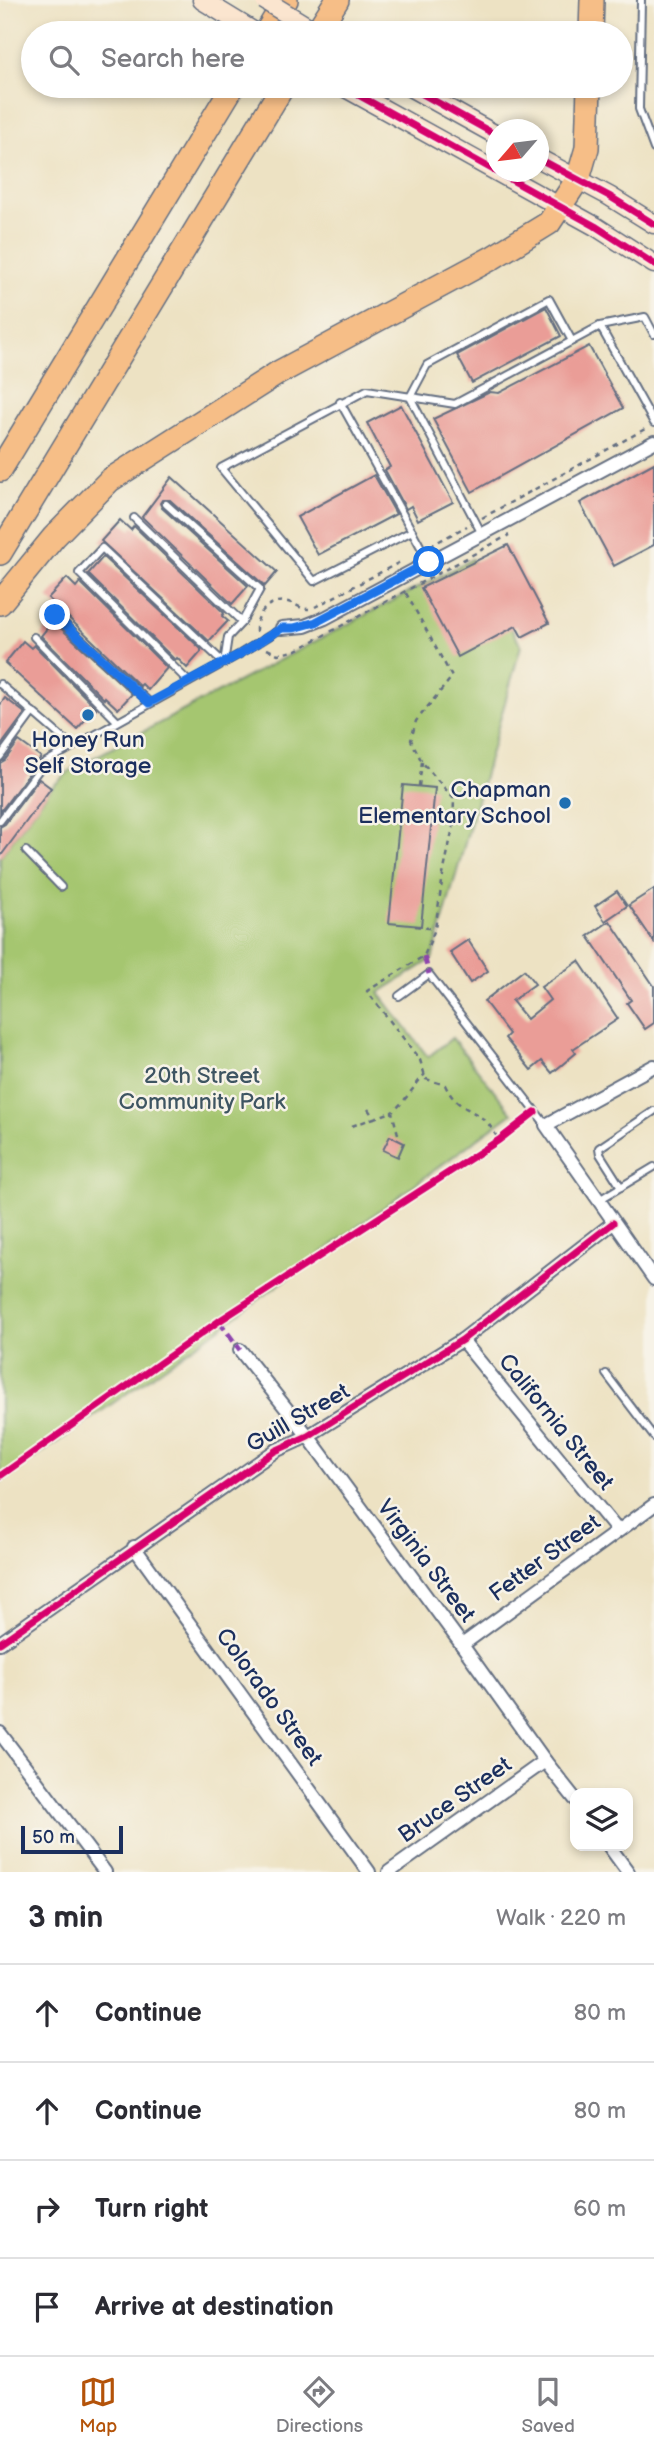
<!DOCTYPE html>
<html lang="en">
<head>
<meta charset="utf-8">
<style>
	body { margin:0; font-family:"Balsamiq Sans",sans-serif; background:#f2f2f3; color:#2b2b33 }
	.controls { position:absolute; right:21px; bottom:21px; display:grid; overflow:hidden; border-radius:14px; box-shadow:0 4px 10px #0003 }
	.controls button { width:63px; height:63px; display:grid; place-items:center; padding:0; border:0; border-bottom:2px solid #e1e1e2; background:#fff; color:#2b2b33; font:35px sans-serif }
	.compass { position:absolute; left:486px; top:119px; width:63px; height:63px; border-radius:50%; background:#fff; box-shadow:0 4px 10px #0003; rotate:242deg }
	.scale { position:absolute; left:21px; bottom:18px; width:102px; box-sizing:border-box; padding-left:7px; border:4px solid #1b2f5e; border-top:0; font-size:19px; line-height:24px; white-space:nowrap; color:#1b2f5e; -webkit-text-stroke:5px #f7f3e8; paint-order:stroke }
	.stop { position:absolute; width:21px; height:21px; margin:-16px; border:5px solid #1a73e8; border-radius:50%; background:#fff }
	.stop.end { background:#1a73e8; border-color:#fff; box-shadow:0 2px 7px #0008 }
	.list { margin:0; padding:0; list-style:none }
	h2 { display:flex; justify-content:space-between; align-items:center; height:91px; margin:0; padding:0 28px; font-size:30px }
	h2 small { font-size:23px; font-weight:400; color:#7c7c81 }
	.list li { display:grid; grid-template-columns:46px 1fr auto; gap:21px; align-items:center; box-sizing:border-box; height:98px; padding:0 28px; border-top:2px solid #e1e1e2 }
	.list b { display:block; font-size:26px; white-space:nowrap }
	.list em { font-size:23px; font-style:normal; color:#7c7c81 }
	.icon { flex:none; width:38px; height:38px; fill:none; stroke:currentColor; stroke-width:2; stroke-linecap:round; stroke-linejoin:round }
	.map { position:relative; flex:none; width:654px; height:1872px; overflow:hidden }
	.search { position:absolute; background:#fff; box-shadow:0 4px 10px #0003; left:21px; right:21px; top:21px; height:77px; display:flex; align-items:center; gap:18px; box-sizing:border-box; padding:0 24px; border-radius:38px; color:#7c7c81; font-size:26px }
	.sheet { height:483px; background:#fff }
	nav { display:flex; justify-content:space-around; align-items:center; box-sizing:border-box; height:98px; border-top:2px solid #e1e1e2; background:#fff; font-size:19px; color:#7c7c81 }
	nav a { display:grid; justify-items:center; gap:4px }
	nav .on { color:#b45309 }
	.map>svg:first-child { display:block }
	.green { fill:#a5c66f; stroke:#607a66; stroke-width:2 }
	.building { fill:#ea9d97 }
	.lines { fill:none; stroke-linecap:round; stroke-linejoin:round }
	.lane-casing { stroke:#646e81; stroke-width:10 }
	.street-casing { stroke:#646e81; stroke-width:16 }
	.secondary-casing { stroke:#646e81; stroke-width:21 }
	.highway-casing { stroke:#646e81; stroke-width:26 }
	.path { stroke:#646e81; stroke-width:2.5; stroke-dasharray:5 5; stroke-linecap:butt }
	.lane { stroke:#fff; stroke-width:6 }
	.street { stroke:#fff; stroke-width:12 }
	.secondary { stroke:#fbe5cf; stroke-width:18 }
	.highway { stroke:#f6be87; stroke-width:23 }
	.secondary-bridge-casing { stroke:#646e81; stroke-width:21; stroke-linecap:butt }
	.secondary-bridge { stroke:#fbe5cf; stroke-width:18 }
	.quiet { stroke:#8e44ad; stroke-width:5; stroke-dasharray:10 5; stroke-linecap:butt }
	.cycleway-casing { stroke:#f7f3e8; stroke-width:11 }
	.cycleway { stroke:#d6006c; stroke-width:7 }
	.route { stroke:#1a73e8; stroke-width:9 }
	.poi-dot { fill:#1f6fb2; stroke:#f7f3e8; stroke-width:2.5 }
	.labels { text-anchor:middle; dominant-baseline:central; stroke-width:5; stroke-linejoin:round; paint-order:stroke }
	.poi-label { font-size:23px; fill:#1b2f5e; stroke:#f7f3e8 }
	.park-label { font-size:23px; fill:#3e5562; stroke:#f7f3e8 }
	.street-label { font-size:23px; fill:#1b2f5e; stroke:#f7f3e8 }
</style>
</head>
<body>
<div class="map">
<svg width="654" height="1872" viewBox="0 0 654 1872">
	<rect width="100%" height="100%" fill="#f7f3e8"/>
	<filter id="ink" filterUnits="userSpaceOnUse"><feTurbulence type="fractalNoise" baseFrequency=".0143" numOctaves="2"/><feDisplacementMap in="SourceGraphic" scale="14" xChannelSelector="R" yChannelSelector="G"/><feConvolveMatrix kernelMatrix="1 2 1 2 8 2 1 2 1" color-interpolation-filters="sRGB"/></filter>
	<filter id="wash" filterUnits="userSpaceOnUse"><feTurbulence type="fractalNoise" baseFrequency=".00686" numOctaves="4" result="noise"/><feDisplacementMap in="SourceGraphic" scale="28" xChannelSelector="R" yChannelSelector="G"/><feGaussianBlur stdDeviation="1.57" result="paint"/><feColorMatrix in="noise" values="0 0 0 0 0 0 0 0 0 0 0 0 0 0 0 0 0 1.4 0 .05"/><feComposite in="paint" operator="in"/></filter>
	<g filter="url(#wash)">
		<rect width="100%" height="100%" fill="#ede2c3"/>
		<path class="green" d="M472 559 521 646 432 959 379 993 428 1057 452 1038 512 1113 216 1331 0 1482V857L51 788 72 769Z"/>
		<g id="blocks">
			<g class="building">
				<path d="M546 307 561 336 472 383 457 355Z"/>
				<path d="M589 346 623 408 472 492 433 419 490 392 499 393Z"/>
				<path d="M401 405 453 502 418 520 411 506 406 509 385 470 390 467 367 423Z"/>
				<path d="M654 463V545L614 566 580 503Z"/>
				<path d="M374 475 396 514 318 555 297 517Z"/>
				<path d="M172 477 277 572 265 586 170 500H162L160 503 162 508 248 586 232 604 142 517Z"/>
				<path d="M120 520 131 530 134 526 224 613 222 616 228 621 209 641 101 541Z"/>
				<path d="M508 545 549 623 522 637 516 626 458 657 421 588Z"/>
				<path d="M103 557 201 649V652L187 668 177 658 175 660 88 574Z"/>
				<path d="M67 578 76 587 80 582 167 668 148 690 142 684 140 686 48 598Z"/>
				<path d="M53 621 132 694 118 709 105 697 104 699 41 636Z"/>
				<path d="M23 641 31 648 34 645 96 708 77 729 5 663Z"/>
				<path d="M5 698 25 713 0 747V705Z"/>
				<path d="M19 741 41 757 0 812V763L5 760Z"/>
				<path d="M39 779 51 788 0 857V827L5 824Z"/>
				<path d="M403 785 435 788 421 926 389 923Z"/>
				<path d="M654 889V942L629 905Z"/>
				<path d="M617 891 627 906 605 921 595 906Z"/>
				<path d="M610 921 654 986V1023L645 1029 627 1003 631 1000 588 936Z"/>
				<path d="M468 940 488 971 470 983 450 952Z"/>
				<path d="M579 961 618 1019 573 1049 576 1053 552 1073 542 1061 531 1070 505 1038 509 1034 484 1001 524 970 535 984 512 1001 527 1019 550 1000 541 987Z"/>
				<path d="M390 1136 404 1143 398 1157 383 1150Z"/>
			</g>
		</g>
	</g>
	<g filter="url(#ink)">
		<use href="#blocks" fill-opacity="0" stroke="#646e81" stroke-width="2"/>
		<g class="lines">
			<defs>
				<g id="lane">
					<path d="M641 0 639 109 654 149"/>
					<path d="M600 326 654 423"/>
					<path d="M410 397 427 365 549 299 572 341"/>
					<path d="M410 397 482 534"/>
					<path d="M340 402 412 531"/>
					<path d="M166 504 260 589 242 622"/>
					<path d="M134 518 242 622 228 637 224 663"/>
					<path d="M429 562 412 531 314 581 221 468 367 390 455 404 600 326 645 317 654 334"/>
					<path d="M55 615 150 703"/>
					<path d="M34 637 117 721"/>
					<path d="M189 682 79 573 102 548 224 663"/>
					<path d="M0 684 72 746"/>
					<path d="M0 757 33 712"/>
					<path d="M0 821 44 763 240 654 282 628"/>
					<path d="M26 851 61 887"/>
					<path d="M399 996 429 974 546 1125"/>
					<path d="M621 1187 600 1154 599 1148 654 1111"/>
					<path d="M599 1200 654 1167"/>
					<path d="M606 1374 654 1437"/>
				</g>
				<g id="street">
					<path d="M282 628 305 626 325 618 654 442"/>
					<path d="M654 1066 546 1125 654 1279"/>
					<path d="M462 1340 617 1530"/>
					<path d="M240 1350 308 1436 462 1645 545 1761 575 1799"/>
					<path d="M134 1547 369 1872"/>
					<path d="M0 1643 275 1451 308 1436 462 1340 613 1223"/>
					<path d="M462 1645 654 1505"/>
					<path d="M0 1733 105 1872"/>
					<path d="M609 1846 628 1872"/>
					<path d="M389 1872 545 1761"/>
				</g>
				<g id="secondary">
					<path d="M202 0 256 33"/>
					<path d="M342 86 595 226 654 264"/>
					<path d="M408 86 496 135"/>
					<path d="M538 158 609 196 654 224"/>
				</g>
				<g id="highway">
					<path d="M266 33 286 0"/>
					<path d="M316 33 337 0"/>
					<path d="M591 33 592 0"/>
					<path d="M0 470 233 86"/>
					<path d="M0 553 283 86"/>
					<path d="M0 603 54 537 110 480 278 373 492 258 549 223 578 179 587 148 589 86"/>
				</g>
			</defs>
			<use href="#lane" class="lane-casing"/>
			<use href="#street" class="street-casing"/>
			<use href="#secondary" class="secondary-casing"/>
			<use href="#highway" class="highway-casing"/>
			<g class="path">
				<path d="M482 518 645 429"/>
				<path d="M430 546 467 526"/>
				<path d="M406 593 452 677 416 721 411 740 422 762 454 799 453 827 443 875 435 929 424 956 367 991 420 1060 426 1079 445 1085C455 1106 465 1106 482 1118 489 1122 494 1133 499 1140"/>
				<path d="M315 607 402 561"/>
				<path d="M256 632C255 614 269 598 288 602 296 604 300 609 309 609"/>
				<path d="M267 649 278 654 295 651 509 535"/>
				<path d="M419 786 422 762"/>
				<path d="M415 926 435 929"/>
				<path d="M368 1109 374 1118 392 1112"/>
				<path d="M352 1126 374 1118"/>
				<path d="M398 1134 392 1112C405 1102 413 1087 425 1074"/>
			</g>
			<use href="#lane" class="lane"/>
			<use href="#street" class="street"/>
			<use href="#secondary" class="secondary"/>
			<use href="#highway" class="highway"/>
			<defs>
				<path id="secondary-bridge" d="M264 0 318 33"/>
			</defs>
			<use href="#secondary-bridge" class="secondary-bridge-casing"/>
			<use href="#secondary-bridge" class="secondary-bridge"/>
			<g class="quiet">
				<path d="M424 956 429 974"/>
				<path d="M219 1321 240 1350"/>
			</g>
			<defs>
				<g id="cycleway">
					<path d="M342 86 595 226 654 264"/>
					<path d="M408 86 496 135"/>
					<path d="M538 158 609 196 654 224"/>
					<path d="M0 1476 219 1321 499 1140 535 1112"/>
					<path d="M0 1643 275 1451 308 1436 462 1340 613 1223"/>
				</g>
			</defs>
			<use href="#cycleway" class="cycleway-casing"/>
			<use href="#cycleway" class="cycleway"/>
		</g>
	</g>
	<g class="lines" filter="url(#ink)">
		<path class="route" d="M55 615 149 703 240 654 282 628H294L316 622 429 562"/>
	</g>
	<g class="poi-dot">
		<circle cx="88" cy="715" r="7"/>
		<circle cx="565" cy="803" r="7"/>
	</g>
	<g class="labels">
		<g class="poi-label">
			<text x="88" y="740">Honey Run<tspan x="88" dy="26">Self Storage</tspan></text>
			<text x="551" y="790" text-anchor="end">Chapman<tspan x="551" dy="26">Elementary School</tspan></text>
		</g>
		<g class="park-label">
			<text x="202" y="1076">20th Street<tspan x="202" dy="26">Community Park</tspan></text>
		</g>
		<g class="street-label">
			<text transform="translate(298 1418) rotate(-30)">Guill Street</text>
			<text transform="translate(556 1422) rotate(51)">California Street</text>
			<text transform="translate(545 1558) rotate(-36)">Fetter Street</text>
			<text transform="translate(426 1561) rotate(53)">Virginia Street</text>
			<text transform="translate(269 1697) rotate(54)">Colorado Street</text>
			<text transform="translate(455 1800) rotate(-35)">Bruce Street</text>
		</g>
	</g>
</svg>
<div class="controls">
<button><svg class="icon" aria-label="layers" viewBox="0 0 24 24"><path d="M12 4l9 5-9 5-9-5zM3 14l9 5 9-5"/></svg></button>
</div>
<svg class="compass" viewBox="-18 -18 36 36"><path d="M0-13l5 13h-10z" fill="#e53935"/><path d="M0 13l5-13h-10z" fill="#7c7c81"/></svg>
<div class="scale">50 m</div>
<div class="stop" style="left:429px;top:562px"></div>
<div class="stop end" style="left:55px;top:615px"></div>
<div class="search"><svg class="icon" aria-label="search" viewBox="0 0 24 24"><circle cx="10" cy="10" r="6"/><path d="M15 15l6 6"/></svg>Search here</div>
</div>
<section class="sheet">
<h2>3 min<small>Walk · 220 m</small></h2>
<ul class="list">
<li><svg class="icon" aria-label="ahead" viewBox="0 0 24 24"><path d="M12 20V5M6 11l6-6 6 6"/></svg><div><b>Continue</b></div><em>80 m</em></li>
<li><svg class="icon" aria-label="ahead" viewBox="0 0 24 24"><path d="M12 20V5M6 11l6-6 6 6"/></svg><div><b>Continue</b></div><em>80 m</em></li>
<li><svg class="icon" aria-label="right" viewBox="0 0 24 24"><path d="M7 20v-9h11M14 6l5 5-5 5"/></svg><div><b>Turn right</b></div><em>60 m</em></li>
<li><svg class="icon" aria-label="arrive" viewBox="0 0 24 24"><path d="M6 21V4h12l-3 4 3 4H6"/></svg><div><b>Arrive at destination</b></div></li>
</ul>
</section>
<nav>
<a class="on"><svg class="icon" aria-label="map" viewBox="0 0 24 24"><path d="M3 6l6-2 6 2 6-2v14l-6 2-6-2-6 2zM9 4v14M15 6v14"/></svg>Map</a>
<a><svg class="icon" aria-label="directions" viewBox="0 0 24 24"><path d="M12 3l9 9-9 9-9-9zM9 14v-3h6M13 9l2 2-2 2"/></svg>Directions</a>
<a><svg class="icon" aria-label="saved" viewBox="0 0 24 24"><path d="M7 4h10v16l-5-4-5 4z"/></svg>Saved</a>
</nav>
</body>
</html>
